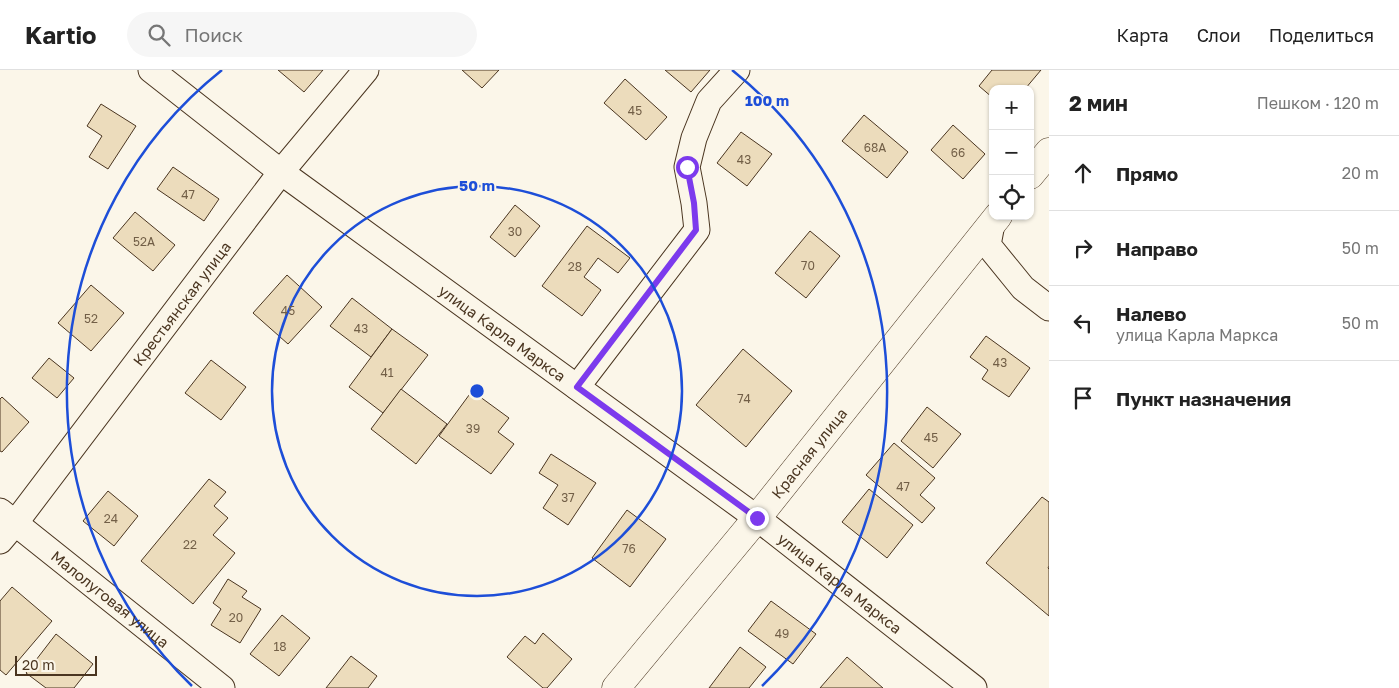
<!DOCTYPE html>
<html lang="ru">
<head>
<meta charset="utf-8">
<style>
	body { margin:0; font-family:"Golos Text",sans-serif; background:#f6f6f6; color:#222 }
	.controls { position:absolute; right:15px; top:15px; display:grid; overflow:hidden; border-radius:10px; box-shadow:0 1px 4px #0004 }
	.controls button { width:45px; height:45px; display:grid; place-items:center; padding:0; border:0; border-bottom:1px solid #e0e0e0; background:#fff; color:#222; font:25px sans-serif }
	.scale { position:absolute; left:15px; bottom:12px; width:82px; box-sizing:border-box; padding-left:5px; border:2px solid #4a3520; border-top:0; font-size:14px; line-height:18px; white-space:nowrap; color:#4a3520; -webkit-text-stroke:4px #fbf6e9; paint-order:stroke }
	.stop { position:absolute; width:15px; height:15px; margin:-11px; border:4px solid #7c3aed; border-radius:50%; background:#fff }
	.stop.end { background:#7c3aed; border-color:#fff; box-shadow:0 1px 5px #0008 }
	.list { margin:0; padding:0; list-style:none }
	h2 { display:flex; justify-content:space-between; align-items:center; height:65px; margin:0; padding:0 20px; font-size:21px }
	h2 small { font-size:16px; font-weight:400; color:#767676 }
	.list li { display:grid; grid-template-columns:32px 1fr auto; gap:15px; align-items:center; box-sizing:border-box; height:75px; padding:0 20px; border-top:1px solid #e0e0e0 }
	.list b { display:block; font-size:19px; white-space:nowrap }
	.list p { margin:0; font-size:16px; white-space:nowrap; color:#767676 }
	.list em { font-size:16px; font-style:normal; color:#767676 }
	.icon { flex:none; width:28px; height:28px; fill:none; stroke:currentColor; stroke-width:2; stroke-linecap:round; stroke-linejoin:round }
	.map { position:relative; flex:none; width:1049px; height:618px; overflow:hidden }
	header { display:flex; align-items:center; gap:30px; box-sizing:border-box; height:70px; padding:0 25px; background:#fff; border-bottom:1px solid #e0e0e0 }
	header strong { font-size:24px }
	nav { display:flex; gap:28px; margin-inline-start:auto; font-size:18px }
	.search { width:350px; height:45px; background:#f6f6f6; display:flex; align-items:center; gap:12px; box-sizing:border-box; padding:0 18px; border-radius:28px; color:#767676; font-size:19px }
	main { display:flex }
	aside { flex:1; background:#fff }
	.map>svg:first-child { display:block }
	.building { fill:#ecdcbc; stroke:#4a3520 }
	.lines { fill:none; stroke-linecap:round; stroke-linejoin:round }
	.street-casing { stroke:#4a3520; stroke-width:27 }
	.secondary-casing { stroke:#4a3520; stroke-width:29 }
	.street { stroke:#fbf6e9; stroke-width:25 }
	.secondary { stroke:#fbf6e9; stroke-width:28 }
	.route { stroke:#7c3aed; stroke-width:6 }
	.ring { fill:none; stroke:#1d4ed8; stroke-width:2.5 }
	.labels { text-anchor:middle; dominant-baseline:central; stroke-width:4; stroke-linejoin:round; paint-order:stroke }
	.number-label { font-size:12px; fill:#725f47 }
	.street-label { font-size:15px; fill:#4a3520; stroke:#fbf6e9 }
	.centre { fill:#1d4ed8; stroke:#fbf6e9; stroke-width:2.5 }
	.ring-label { font-size:15px; text-anchor:middle; font-weight:bold; fill:#1d4ed8; stroke:#fbf6e9; stroke-width:4; stroke-linejoin:round; paint-order:stroke }
</style>
</head>
<body>
<header>
<strong>Kartio</strong>
<div class="search"><svg class="icon" aria-label="search" viewBox="0 0 24 24"><circle cx="10" cy="10" r="6"/><path d="M15 15l6 6"/></svg>Поиск</div>
<nav><a>Карта</a><a>Слои</a><a>Поделиться</a></nav>
</header>
<main>
<div class="map">
<svg width="1049" height="618" viewBox="0 0 1049 618">
	<rect width="100%" height="100%" fill="#fbf6e9"/>
	<g class="building">
		<path d="M278 0H323L304 22Z"/>
		<path d="M462 0H499L482 18Z"/>
		<path d="M665 0H710L691 22Z"/>
		<path d="M992 0H1041L1025 19H993V28L979 16Z"/>
		<path d="M625 9 667 47 646 70 604 33Z"/>
		<path d="M101 34 136 56 108 99 89 87 102 66 87 56Z"/>
		<path d="M864 45 908 82 887 108 842 71Z"/>
		<path d="M953 55 985 84 963 109 931 80Z"/>
		<path d="M741 62 772 84 747 116 717 93Z"/>
		<path d="M173 97 219 129 204 151 157 119Z"/>
		<path d="M515 135 540 156 515 187 490 167Z"/>
		<path d="M135 142 175 175 153 201 113 168Z"/>
		<path d="M587 156 630 188 618 203 598 188 584 207 601 220 582 246 542 216Z"/>
		<path d="M810 161 840 186 806 228 775 203Z"/>
		<path d="M287 205 322 237 288 274 253 243Z"/>
		<path d="M91 215 124 243 91 281 58 253Z"/>
		<path d="M352 228 392 259 371 287 330 256Z"/>
		<path d="M392 259 428 285 383 343 349 317Z"/>
		<path d="M986 266 1030 298 1009 327 982 309 988 300 970 287Z"/>
		<path d="M743 279 792 321 746 377 696 335Z"/>
		<path d="M49 288 74 308 57 328 32 308Z"/>
		<path d="M211 290 246 317 221 350 185 323Z"/>
		<path d="M401 319 447 354 416 394 371 359Z"/>
		<path d="M472 321 509 348 498 362 514 374 491 404 439 366Z"/>
		<path d="M2 327 29 352 2 382 0 381V329Z"/>
		<path d="M927 337 961 364 933 398 901 371Z"/>
		<path d="M894 373 935 408 920 425 935 438 922 453 866 405Z"/>
		<path d="M551 384 596 413 568 455 543 438 558 415 539 403Z"/>
		<path d="M209 409 226 422 214 436 228 448 213 465 235 483 193 534 141 491Z"/>
		<path d="M869 419 913 455 887 488 842 452Z"/>
		<path d="M108 421 138 446 114 476 83 451Z"/>
		<path d="M1042 427 1049 432V496L1048 498 1049 499V546L986 493Z"/>
		<path d="M627 440 666 469 630 517 592 488Z"/>
		<path d="M228 509 247 521 242 527 261 539 240 573 211 555 221 539 213 533Z"/>
		<path d="M12 517 52 551 6 605 0 600V531Z"/>
		<path d="M771 531 816 564 793 594 748 561Z"/>
		<path d="M282 545 310 568 279 606 250 584Z"/>
		<path d="M543 563 572 589 547 618H543L507 587 525 566 535 574Z"/>
		<path d="M56 564 93 594 74 618H46L26 603Z"/>
		<path d="M740 577 766 597 749 618H709Z"/>
		<path d="M351 586 377 606 368 618H326Z"/>
		<path d="M847 587 883 618H820Z"/>
	</g>
	<g class="lines">
		<defs>
			<g id="street">
				<path id="s1" d="M151 0 281 102 757 448 974 618"/>
				<path d="M992 154 988 175 1023 218 1049 238"/>
				<path d="M577 317 697 160 694 133 687 97 694 68 709 31 737 0"/>
				<path id="s2" d="M0 441 222 618"/>
				<path id="s3" d="M0 471 16 452 281 102 366 0"/>
			</g>
			<g id="secondary">
				<path d="M1030 105 1049 82"/>
				<path id="s4" d="M616 618 757 448 998 146"/>
			</g>
		</defs>
		<use href="#street" class="street-casing"/>
		<use href="#secondary" class="secondary-casing"/>
		<use href="#street" class="street"/>
		<use href="#secondary" class="secondary"/>
	</g>
	<g class="lines">
		<path class="route" d="M687 97 694 133 696 160 577 317 757 448"/>
	</g>
	<g class="ring">
		<circle cx="477" cy="321" r="205"/>
		<path d="M192 616A410 410 0 0 1 222 0M732 0A410 410 0 0 1 762 616"/>
	</g>
	<g class="labels">
		<g class="number-label">
			<text x="635" y="40">45</text>
			<text x="875" y="77">68А</text>
			<text x="958" y="82">66</text>
			<text x="744" y="89">43</text>
			<text x="188" y="124">47</text>
			<text x="515" y="161">30</text>
			<text x="144" y="171">52А</text>
			<text x="808" y="195">70</text>
			<text x="575" y="196">28</text>
			<text x="288" y="240">45</text>
			<text x="91" y="248">52</text>
			<text x="361" y="258">43</text>
			<text x="1000" y="292">43</text>
			<text x="387" y="302">41</text>
			<text x="744" y="328">74</text>
			<text x="473" y="358">39</text>
			<text x="931" y="367">45</text>
			<text x="903" y="416">47</text>
			<text x="568" y="427">37</text>
			<text x="111" y="448">24</text>
			<text x="190" y="474">22</text>
			<text x="629" y="478">76</text>
			<text x="236" y="547">20</text>
			<text x="782" y="563">49</text>
			<text x="280" y="576">18</text>
		</g>
		<g class="street-label">
			<text stroke="none"><textPath href="#s3" startOffset="299">Крестьянская улица</textPath></text>
			<text stroke="none"><textPath href="#s1" startOffset="439">улица Карла Маркса</textPath></text>
			<text stroke="none"><textPath href="#s4" startOffset="304">Красная улица</textPath></text>
			<text stroke="none"><textPath href="#s1" startOffset="859">улица Карла Маркса</textPath></text>
			<text stroke="none"><textPath href="#s2" startOffset="141">Малолуговая улица</textPath></text>
		</g>
	</g>
	<circle cx="477" cy="321" r="8" class="centre"/>
	<g class="ring-label">
		<text x="767" y="36">100 m</text>
		<text x="477" y="121">50 m</text>
	</g>
</svg>
<div class="controls">
<button>+</button>
<button>−</button>
<button><svg class="icon" aria-label="locate" viewBox="0 0 24 24"><circle cx="12" cy="12" r="6"/><path d="M12 2v4M12 18v4M2 12h4M18 12h4"/></svg></button>
</div>
<div class="scale">20 m</div>
<div class="stop" style="left:687px;top:97px"></div>
<div class="stop end" style="left:757px;top:448px"></div>
</div>
<aside>
<h2>2 мин<small>Пешком · 120 m</small></h2>
<ul class="list">
<li><svg class="icon" aria-label="ahead" viewBox="0 0 24 24"><path d="M12 20V5M6 11l6-6 6 6"/></svg><div><b>Прямо</b></div><em>20 m</em></li>
<li><svg class="icon" aria-label="right" viewBox="0 0 24 24"><path d="M7 20v-9h11M14 6l5 5-5 5"/></svg><div><b>Направо</b></div><em>50 m</em></li>
<li><svg class="icon" aria-label="left" viewBox="0 0 24 24"><path d="M17 20v-9H6M10 6l-5 5 5 5"/></svg><div><b>Налево</b><p>улица Карла Маркса</p></div><em>50 m</em></li>
<li><svg class="icon" aria-label="arrive" viewBox="0 0 24 24"><path d="M6 21V4h12l-3 4 3 4H6"/></svg><div><b>Пункт назначения</b></div></li>
</ul>
</aside>
</main>
</body>
</html>
